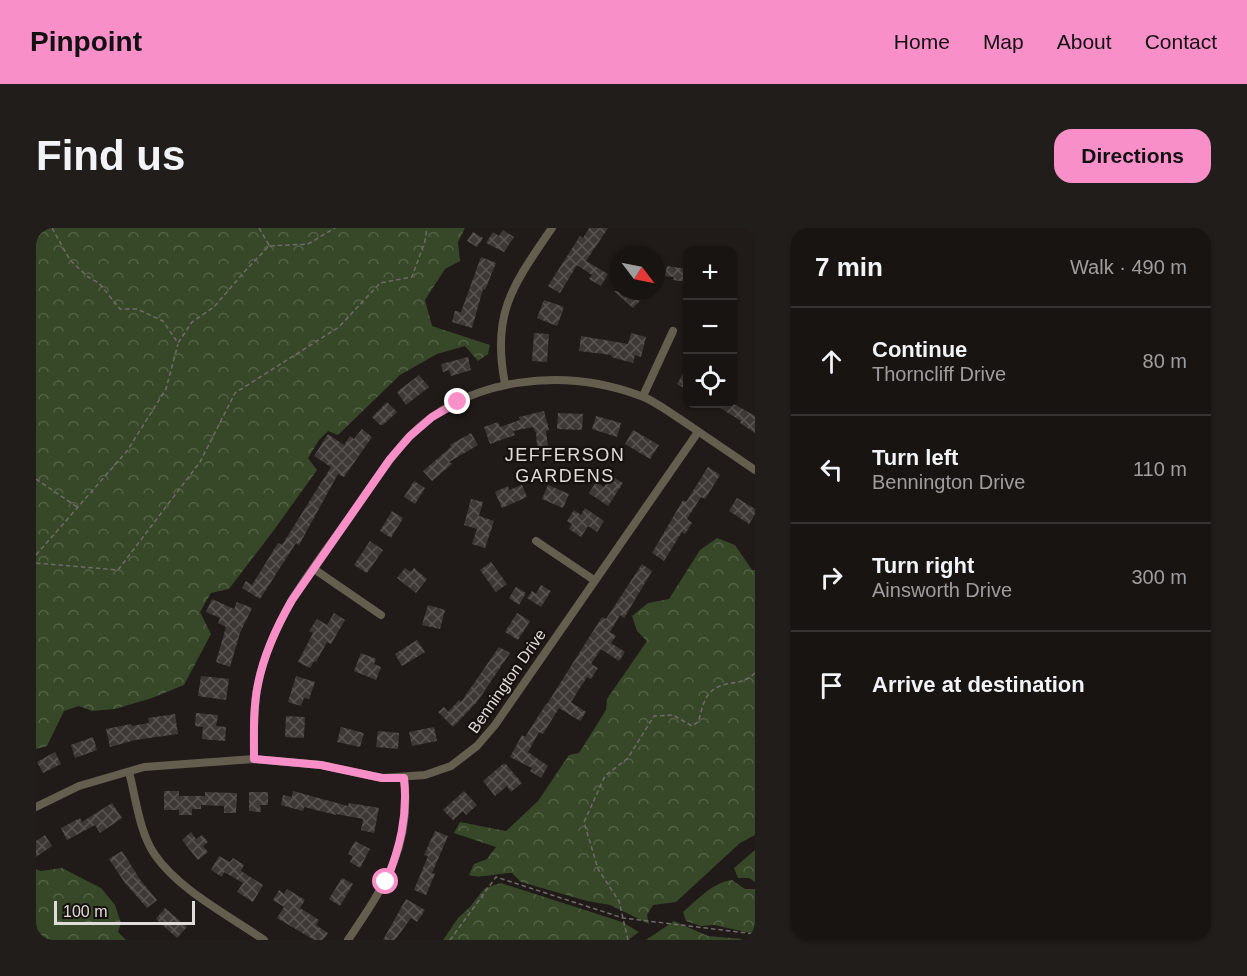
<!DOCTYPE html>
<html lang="en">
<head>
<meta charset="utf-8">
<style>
	body { margin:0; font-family:Helvetica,sans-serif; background:#211d1b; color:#f1f3f6 }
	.controls { position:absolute; right:18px; top:18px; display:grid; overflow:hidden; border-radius:12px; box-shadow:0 2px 4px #0004 }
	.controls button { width:54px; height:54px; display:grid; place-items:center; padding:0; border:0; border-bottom:2px solid #363332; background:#181412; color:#f1f3f6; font:30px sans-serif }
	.compass { position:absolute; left:575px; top:18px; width:54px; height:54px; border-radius:50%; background:#181412; box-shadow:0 2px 4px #0004; rotate:122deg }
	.scale { position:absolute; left:18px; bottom:15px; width:141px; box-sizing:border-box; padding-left:6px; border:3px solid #e0dcda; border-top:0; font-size:16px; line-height:21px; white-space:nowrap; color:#e0dcda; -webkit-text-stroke:4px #16110f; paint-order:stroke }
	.stop { position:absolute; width:18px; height:18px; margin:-14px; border:4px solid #f98fc9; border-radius:50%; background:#fff }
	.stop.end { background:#f98fc9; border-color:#fff; box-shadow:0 2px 6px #0008 }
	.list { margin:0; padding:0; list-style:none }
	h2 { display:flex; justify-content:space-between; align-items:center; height:78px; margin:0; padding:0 24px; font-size:26px }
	h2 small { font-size:20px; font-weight:400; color:#9f9e9f }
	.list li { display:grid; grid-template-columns:39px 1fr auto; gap:18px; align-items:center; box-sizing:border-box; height:108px; padding:0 24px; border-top:2px solid #363332 }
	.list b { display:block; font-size:22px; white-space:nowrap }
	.list p { margin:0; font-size:20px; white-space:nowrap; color:#9f9e9f }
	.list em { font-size:20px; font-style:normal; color:#9f9e9f }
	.icon { flex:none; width:33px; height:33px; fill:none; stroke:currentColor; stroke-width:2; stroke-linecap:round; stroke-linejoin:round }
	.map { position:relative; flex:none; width:719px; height:712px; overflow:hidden; border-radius:18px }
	header { display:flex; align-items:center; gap:36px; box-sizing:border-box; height:84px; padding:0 30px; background:#f98fc9; color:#111 }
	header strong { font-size:28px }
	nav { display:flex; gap:33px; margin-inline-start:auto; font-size:21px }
	.intro { display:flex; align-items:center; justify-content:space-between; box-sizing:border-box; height:144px; padding:0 36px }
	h1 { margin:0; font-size:42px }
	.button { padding:15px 27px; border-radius:18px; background:#f98fc9; color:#111; font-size:21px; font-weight:700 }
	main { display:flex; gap:36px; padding:0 36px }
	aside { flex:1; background:#181412; border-radius:18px; box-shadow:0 2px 4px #0004 }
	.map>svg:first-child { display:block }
	.forest { fill:url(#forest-crowns) }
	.building { fill:url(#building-cross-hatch) }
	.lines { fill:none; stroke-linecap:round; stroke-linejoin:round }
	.path { stroke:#706b69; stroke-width:1.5; stroke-dasharray:4.5 3; stroke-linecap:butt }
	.street { stroke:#645e4e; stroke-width:8 }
	.route { stroke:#f98fc9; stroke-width:8 }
	.labels { text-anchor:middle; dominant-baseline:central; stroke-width:4.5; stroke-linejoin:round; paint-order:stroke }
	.street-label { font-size:16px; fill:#e0dcda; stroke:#16110f }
	.neighbourhood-label { font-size:18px; letter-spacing:1.5px; fill:#e0dcda; stroke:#16110f }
</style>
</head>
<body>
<header>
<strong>Pinpoint</strong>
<nav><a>Home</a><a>Map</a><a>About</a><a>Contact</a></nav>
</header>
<div class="intro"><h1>Find us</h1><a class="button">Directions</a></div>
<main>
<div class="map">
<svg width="719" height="712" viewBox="0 0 719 712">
	<defs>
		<pattern id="forest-crowns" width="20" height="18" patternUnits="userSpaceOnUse" patternTransform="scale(1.5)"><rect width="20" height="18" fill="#364827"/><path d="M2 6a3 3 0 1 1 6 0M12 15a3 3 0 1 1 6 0" fill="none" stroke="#536246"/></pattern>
		<pattern id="building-cross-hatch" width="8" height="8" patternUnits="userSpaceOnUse" patternTransform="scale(1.5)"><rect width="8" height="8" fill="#3e3836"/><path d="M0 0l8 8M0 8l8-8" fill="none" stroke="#5a5452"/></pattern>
	</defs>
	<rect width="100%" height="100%" fill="#201a18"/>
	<g class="forest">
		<path d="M0 0H429L422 14 424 33 409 41 389 72 396 98 454 117 452 126 442 133 429 118 401 126 364 147 302 207 292 203 283 212 272 230 281 242 238 302 193 361 175 365 164 384 175 406 148 457 116 470 79 481 56 483 43 478 28 483 11 518 0 521Z"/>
		<path d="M681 310 699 317 716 342H719V607L704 615 640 674 617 677 611 687 613 696 574 677 551 673 485 654 476 645C463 645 443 651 433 647L438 636 451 631 460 619 418 605 424 594 470 603 502 573 533 527 543 525 570 482 571 471 611 413 601 403 596 388 612 375 633 371 664 322Z"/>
		<path d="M719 622V654L713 650H702L698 640Z"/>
		<path d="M26 640 65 660 79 677 85 695 82 704 90 712H0V641L5 643Z"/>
		<path d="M696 652 709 661H719V706L678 697 665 698 650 693 647 684C661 672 677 654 696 652Z"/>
		<path d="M465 655 586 694 603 704 592 712H407L422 690 434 679 449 660Z"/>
		<path d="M638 693 672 708 718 712H610Z"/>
	</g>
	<g class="building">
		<path d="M553 0H572L550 33 572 46 565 58 553 51 556 47 541 37 524 65 512 58 544 8 547 10Z"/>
		<path d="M467 2 478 9 468 24 450 15 457 4 463 8Z"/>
		<path d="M437 4 447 10 441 19 431 13Z"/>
		<path d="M445 29 460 35 449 62 447 61 436 100 416 94 419 83 425 84Z"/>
		<path d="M631 38 651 41V54L637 52 638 49 629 48Z"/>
		<path d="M578 63H613L597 80Z"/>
		<path d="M508 72 528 79 521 98 501 90Z"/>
		<path d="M498 105 513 106 511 134 496 133Z"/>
		<path d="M595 105 610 109 605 129 599 127 597 135 575 129 576 127 543 123 545 108 592 116Z"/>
		<path d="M432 129 435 142 415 148 413 142 407 144 405 136Z"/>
		<path d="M651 139V162L641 156Z"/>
		<path d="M383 147 393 159 370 177 361 164Z"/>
		<path d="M351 174 361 184 347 197H344L336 189Z"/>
		<path d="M678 176H698L719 188V205L704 195 705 193Z"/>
		<path d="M508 183 513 202 510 203 513 227 502 229 500 205 497 199 477 203 479 207 454 216 448 199 462 194 464 199 484 192 483 189Z"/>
		<path d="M522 185 547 186 546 202 521 201Z"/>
		<path d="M560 188 585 195 581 209 556 201Z"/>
		<path d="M326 201 336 209 308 249 302 246 263 317 260 315 224 371 206 360 210 353 216 357 242 315 246 317 295 239 278 228 292 206 308 217 314 208 318 211Z"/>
		<path d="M597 202 623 217 614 231 589 216Z"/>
		<path d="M435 205 442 217 413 234 416 236 396 253 387 243 415 219 414 217Z"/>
		<path d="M672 239 684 247 669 271 665 269 651 291 656 295 649 306 646 304 628 333 616 325 647 272 650 274Z"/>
		<path d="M575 248 587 255 572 278 553 265 560 254 568 259Z"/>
		<path d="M378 253 389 260 379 276 368 269Z"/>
		<path d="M486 257 491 269 466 280 459 264 472 258 473 262Z"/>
		<path d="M512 257 533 266 527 280 506 271Z"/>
		<path d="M701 270 719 281V286L713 296 693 283Z"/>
		<path d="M435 271 447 274 443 288 458 293 449 320 436 316 441 301 428 297Z"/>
		<path d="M549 280 568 293 561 304 552 298 545 309 533 301 536 296 531 293 538 282 545 287Z"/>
		<path d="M356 283 367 290 355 310 344 303Z"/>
		<path d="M334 313 347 322 331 345 318 337Z"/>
		<path d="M455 334 471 356 460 364 444 342Z"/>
		<path d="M606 336 616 343 588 390 584 387 574 404 580 408 575 415 589 424 583 433 565 421 555 436 562 440 555 451 551 449 535 474 550 484 544 493 523 480 507 506 503 504 492 524 512 538 505 550 494 543 496 540 474 529 486 507 489 509 510 476H511L566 389 570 391Z"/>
		<path d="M369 340 375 344 378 340 391 351 380 365 361 350Z"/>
		<path d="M505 357 515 363 505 379 491 370 496 363 500 366Z"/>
		<path d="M480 359 490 365 483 377 473 370Z"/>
		<path d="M176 371 198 381 201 374 216 380 204 405 194 439 180 434 190 399 182 395 184 390 170 384Z"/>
		<path d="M392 377 409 382 404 401 386 397Z"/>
		<path d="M298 385 309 392 295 416 291 414 280 434 278 433 274 440 262 434 277 405 273 403 281 391 291 397Z"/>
		<path d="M481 385 494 393 482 412 469 404Z"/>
		<path d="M381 412 389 424 366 438 359 426Z"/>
		<path d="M463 419 474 425 441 474 417 499 402 484 408 479 412 484 423 472 425 474Z"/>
		<path d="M325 425 340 431 338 436 345 439 340 452 318 443Z"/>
		<path d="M165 448 193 451 190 472 162 468Z"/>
		<path d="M260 448 279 454 273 471 268 470 265 478 252 474Z"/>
		<path d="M160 485 182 487 180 498 190 499 189 513 166 511 167 499 159 498Z"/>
		<path d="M139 486 142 506 99 512 74 519 70 501 95 496 96 498 113 495 112 490Z"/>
		<path d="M250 488 269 489 268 510 249 509Z"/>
		<path d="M305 499 328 505 324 519 301 514Z"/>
		<path d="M398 499 401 513 376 518 373 504Z"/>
		<path d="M342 503 363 505 362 521 340 519Z"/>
		<path d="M57 509 61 522 39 530 35 517Z"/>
		<path d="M19 524 25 536 7 545 1 534Z"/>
		<path d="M467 536H470L486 555 475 564 471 558 459 568 447 553Z"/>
		<path d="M128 563H143V568H169V564L201 565 200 585H188V578L165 577V581H156V587H143V582H128Z"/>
		<path d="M257 563 312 578 313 575 343 580 338 605 325 602 327 591 300 586V587L268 579 267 583 245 577 247 567 256 569Z"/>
		<path d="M428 563 441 577 430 587 427 583 417 592 407 582Z"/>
		<path d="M213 564H232V577H224L225 584 213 583Z"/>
		<path d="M76 575 86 590 64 605 59 597 31 612 25 600 44 590 46 594Z"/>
		<path d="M399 603 412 608 396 645 399 646 390 667 378 662 392 628 388 627Z"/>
		<path d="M155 604 160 611 166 607 172 614 167 618 172 624 162 632 146 612Z"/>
		<path d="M9 607 16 618 0 629V613Z"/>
		<path d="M319 613 334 621 324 640 314 634 317 628 312 626Z"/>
		<path d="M86 623 105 653 121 672 111 680 89 655 73 631Z"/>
		<path d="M183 628 194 634 197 630 208 637 205 643 227 657 217 674 201 664 207 655 188 644 186 649 175 642Z"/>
		<path d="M306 650 317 656 304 678 293 671Z"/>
		<path d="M251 661 269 672 264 680 283 692 280 697 292 705 287 712H278L241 690 248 679 237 672 243 662 248 666Z"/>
		<path d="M370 671 389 682 381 694 375 690 359 712H347Z"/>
		<path d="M129 680 151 699 141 710 120 691Z"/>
	</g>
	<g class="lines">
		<g class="path">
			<path d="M16 0 34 32 52 49 63 55 84 81H101L127 93 142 115 156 94 178 79 209 43 233 18 272 16 299 0"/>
			<path d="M223 0 233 17"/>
			<path d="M0 251 41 279"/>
			<path d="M0 327 91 223 130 161 142 116"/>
			<path d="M0 335 82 342 164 234 199 165 303 99 344 55 376 49 389 13 391 0"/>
			<path d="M414 712 460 649 587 690 719 706"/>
			<path d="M592 712 583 673 562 641 548 594 569 548 592 530 618 488 637 487 656 498 662 494C665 486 667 473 672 467 687 449 703 461 719 445"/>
		</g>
		<g class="street">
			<path d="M469 156C455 85 477 57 516 0"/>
			<path d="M607 168 637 103"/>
			<path d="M500 313 558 352"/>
			<path d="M278 341 345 387"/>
			<path d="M218 531C218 506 217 480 222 456 228 426 241 398 256 372 273 344 294 317 313 290 332 263 350 234 372 210 431 148 528 139 605 168 619 173 631 183 644 191 669 208 694 225 719 242"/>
			<path d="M93 544C100 570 103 604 119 627 143 662 194 688 228 712"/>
			<path d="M0 579 43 558 108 539 218 531 285 537 346 550 389 547 415 538 441 518 459 497 662 204"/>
			<path d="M312 712C349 657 376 618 368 550"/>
		</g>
	</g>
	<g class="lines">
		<path class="route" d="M350 654C364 620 372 587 368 550H346L285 537 218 531C218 506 217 480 222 456 228 426 241 398 256 372L354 231 374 208 396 189 422 174"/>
	</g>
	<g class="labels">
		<g class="street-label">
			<text transform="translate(471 453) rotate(-55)">Bennington Drive</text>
		</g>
		<g class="neighbourhood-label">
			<text x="529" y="227">JEFFERSON<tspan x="529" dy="21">GARDENS</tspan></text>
		</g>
	</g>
</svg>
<div class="controls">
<button>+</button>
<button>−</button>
<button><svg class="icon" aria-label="locate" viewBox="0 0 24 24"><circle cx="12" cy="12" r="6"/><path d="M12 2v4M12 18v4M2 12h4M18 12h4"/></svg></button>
</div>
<svg class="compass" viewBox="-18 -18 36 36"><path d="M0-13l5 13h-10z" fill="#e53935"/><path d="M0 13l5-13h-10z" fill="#9f9e9f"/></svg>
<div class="scale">100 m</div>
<div class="stop" style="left:350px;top:654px"></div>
<div class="stop end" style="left:422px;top:174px"></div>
</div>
<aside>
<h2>7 min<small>Walk · 490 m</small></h2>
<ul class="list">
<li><svg class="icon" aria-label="ahead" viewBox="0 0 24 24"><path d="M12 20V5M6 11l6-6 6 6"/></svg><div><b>Continue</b><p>Thorncliff Drive</p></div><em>80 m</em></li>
<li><svg class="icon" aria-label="left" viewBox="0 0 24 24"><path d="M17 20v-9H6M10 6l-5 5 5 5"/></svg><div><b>Turn left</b><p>Bennington Drive</p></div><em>110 m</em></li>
<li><svg class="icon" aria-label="right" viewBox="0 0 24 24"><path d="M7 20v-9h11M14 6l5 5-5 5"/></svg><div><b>Turn right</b><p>Ainsworth Drive</p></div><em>300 m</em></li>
<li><svg class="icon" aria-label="arrive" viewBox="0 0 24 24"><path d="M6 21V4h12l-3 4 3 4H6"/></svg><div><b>Arrive at destination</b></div></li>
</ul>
</aside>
</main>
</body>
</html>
